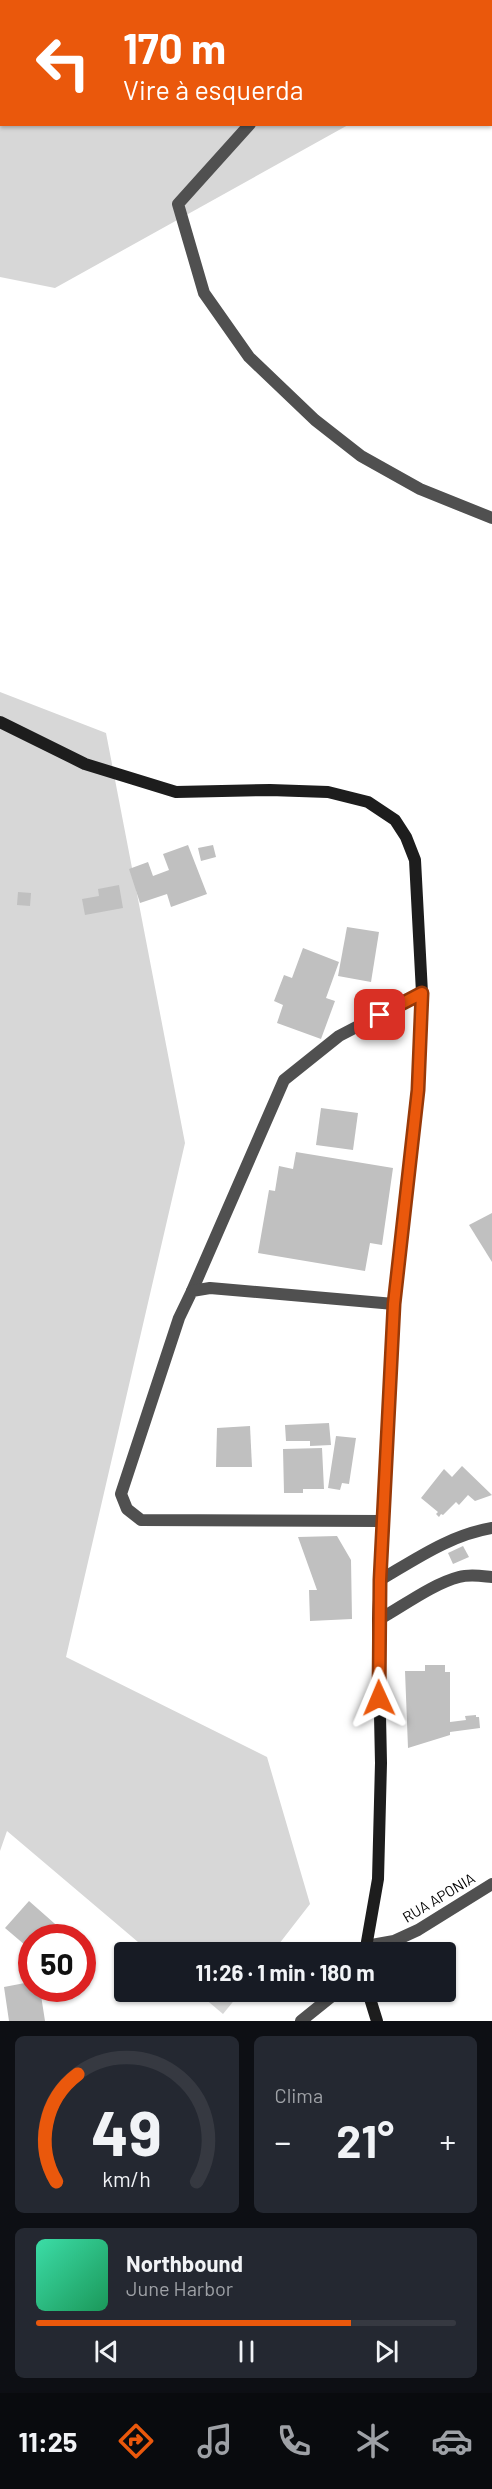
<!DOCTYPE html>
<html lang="pt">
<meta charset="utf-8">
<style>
body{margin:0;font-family:Barlow,sans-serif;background:#242831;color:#f1f3f6;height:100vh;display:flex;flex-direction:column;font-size:22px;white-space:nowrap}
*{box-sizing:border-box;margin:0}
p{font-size:20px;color:#9ea1a6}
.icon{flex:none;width:33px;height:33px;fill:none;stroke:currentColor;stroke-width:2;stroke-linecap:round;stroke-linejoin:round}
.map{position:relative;height:2021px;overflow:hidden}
.drawer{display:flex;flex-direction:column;gap:15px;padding:15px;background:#0d0f14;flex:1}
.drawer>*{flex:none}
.banner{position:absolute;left:0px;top:0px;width:492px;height:126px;box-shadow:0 2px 4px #0004;background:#ea580c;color:#fff;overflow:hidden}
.speed{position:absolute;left:18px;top:1924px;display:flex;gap:12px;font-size:30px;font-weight:700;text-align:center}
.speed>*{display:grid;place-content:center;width:78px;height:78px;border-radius:50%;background:#171b24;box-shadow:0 2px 4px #0004;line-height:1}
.speed .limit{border:9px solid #d22;background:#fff;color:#111}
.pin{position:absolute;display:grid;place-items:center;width:51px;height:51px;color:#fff;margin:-26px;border-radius:12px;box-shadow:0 3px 9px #0006}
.me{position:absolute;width:66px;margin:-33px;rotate:359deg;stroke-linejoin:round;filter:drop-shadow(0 0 4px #0008)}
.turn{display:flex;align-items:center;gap:21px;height:126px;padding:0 24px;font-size:27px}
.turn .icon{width:78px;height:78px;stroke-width:2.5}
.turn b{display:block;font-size:42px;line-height:51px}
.big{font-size:45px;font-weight:700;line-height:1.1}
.drawer .card{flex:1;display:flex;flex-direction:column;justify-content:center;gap:9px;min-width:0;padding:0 21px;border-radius:9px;background:#242831}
.drawer .dial{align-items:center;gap:0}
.dial svg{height:156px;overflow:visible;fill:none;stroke:#363941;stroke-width:7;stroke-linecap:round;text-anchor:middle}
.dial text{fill:#f1f3f6;stroke:none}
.song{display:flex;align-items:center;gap:18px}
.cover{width:72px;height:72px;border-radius:9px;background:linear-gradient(135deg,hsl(160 70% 55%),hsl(150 70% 35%))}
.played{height:6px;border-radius:3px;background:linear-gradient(90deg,#ea580c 75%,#363941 75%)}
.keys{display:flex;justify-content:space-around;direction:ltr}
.heat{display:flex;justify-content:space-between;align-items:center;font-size:33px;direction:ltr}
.drawer .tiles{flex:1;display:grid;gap:15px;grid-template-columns:1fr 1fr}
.card:last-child{grid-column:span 2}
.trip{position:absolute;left:114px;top:1942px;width:342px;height:60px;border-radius:6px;background:#171b24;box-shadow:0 2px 4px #0004;font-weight:700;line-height:60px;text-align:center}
.tab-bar{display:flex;height:96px;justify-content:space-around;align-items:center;background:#090b0e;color:#9ea1a6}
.tab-bar .icon{width:42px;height:42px}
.tab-bar .current{color:#ea580c}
.tab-bar b{font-size:27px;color:#f1f3f6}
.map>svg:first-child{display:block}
.green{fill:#d7d7d7}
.building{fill:#c0c0c0}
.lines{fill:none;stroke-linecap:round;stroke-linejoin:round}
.service{stroke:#505050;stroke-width:12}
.minor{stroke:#505050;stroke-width:12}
.secondary{stroke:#1d1d1d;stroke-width:12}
.route-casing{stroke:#983908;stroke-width:15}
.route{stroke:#ea580c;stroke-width:10}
.labels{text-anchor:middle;stroke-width:4.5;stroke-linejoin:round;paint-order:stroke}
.street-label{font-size:15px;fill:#000;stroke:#fff}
</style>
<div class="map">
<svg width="492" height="2021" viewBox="0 0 492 2021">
<rect width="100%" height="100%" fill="#fff"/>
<g class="green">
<polygon points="0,0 492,0 492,44 490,2 2,2 2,124 348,125 55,288 0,277"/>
<polygon points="0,692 106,733 185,1143 66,1657 267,1757 310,1904 272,1953 151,1953 7,1831 0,1851"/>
<polygon points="197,1992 241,1992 223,2014"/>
</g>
<g class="building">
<polygon points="188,845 207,894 171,907 167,894 140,903 129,869 148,862 153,876 169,870 163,854"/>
<polygon points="213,845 216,857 201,861 198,848"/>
<polygon points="119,885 123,908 85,915 82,899 99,896 98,889"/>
<polygon points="18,892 31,893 30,906 17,905"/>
<polygon points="347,927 379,932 371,982 338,976"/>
<polygon points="303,948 339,962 326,998 335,1001 321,1039 277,1023 283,1005 274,1001 284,975 292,978"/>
<polygon points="321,1108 358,1113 353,1150 316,1145"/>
<polygon points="296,1152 393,1168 382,1245 370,1243 365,1271 258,1253 269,1190 275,1191 279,1166 293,1169"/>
<polygon points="492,1213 492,1262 469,1225"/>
<polygon points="329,1423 331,1445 310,1446 310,1441 286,1441 285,1425"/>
<polygon points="250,1426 252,1467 216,1467 217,1428"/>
<polygon points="336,1436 356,1438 349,1484 342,1483 340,1490 328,1488"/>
<polygon points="322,1448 324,1489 303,1489 303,1493 284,1493 283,1449"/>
<polygon points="462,1466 492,1495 475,1501 468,1495 459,1505 456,1502 443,1515 441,1514 439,1517 436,1514 438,1512 421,1498 444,1469 452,1477"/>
<polygon points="337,1536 351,1560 352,1619 310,1621 309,1590 317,1590 298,1537"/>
<polygon points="463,1546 469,1557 453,1564 448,1553"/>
<polygon points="425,1665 445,1665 445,1672 450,1672 450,1722 466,1720 465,1716 476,1715 476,1717 479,1717 480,1728 450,1732 450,1735 408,1748 405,1671 425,1671"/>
<polygon points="29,1901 71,1938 32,1938 32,1951 5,1928"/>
<polygon points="30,1982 32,1989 40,1989 45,2021 9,2021 4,1987"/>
</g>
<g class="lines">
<g class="service">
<polyline points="218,0 219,2"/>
<polyline points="192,1291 284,1080 339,1036 422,993"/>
<polyline points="383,1521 141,1520 127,1509 121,1494 179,1318 192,1291 210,1288 394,1304"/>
</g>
<g class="minor">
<polyline points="235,0 235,2"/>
<polyline points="250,124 178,204 204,293 249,357 315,420 361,456 420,489 492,518"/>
<path d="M380,1580C416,1559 450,1535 492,1528"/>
<path d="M378,1620C402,1607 432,1584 459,1577C470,1574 481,1576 492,1577"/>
<polyline points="366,1946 394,1941 418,1930 492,1884"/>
<polyline points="301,2021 337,1992"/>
</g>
<g class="secondary">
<polyline points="0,722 85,764 176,792 270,790 328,792 368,802 395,820 406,837 415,860 422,993 418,1090 394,1304 378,1620 381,1763 378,1879 365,1953"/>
<polyline points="368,1992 377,2021"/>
</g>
</g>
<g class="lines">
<g class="route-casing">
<polyline id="route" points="379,1698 380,1580 394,1304 418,1090 422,993 380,1015"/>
</g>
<use href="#route" class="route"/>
</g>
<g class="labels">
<g class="street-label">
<text transform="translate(439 1898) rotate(-31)" y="5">RUA APONIA</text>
</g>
</g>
</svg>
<div class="speed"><div class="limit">50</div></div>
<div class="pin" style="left:380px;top:1015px;background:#d93025"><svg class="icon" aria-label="arrive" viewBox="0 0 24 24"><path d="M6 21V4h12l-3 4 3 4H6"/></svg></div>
<svg class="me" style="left:379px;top:1698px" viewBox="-20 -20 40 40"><path d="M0-17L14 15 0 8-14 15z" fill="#ea580c" stroke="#fff" stroke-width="4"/></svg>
<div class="trip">11:26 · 1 min · 180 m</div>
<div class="banner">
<div class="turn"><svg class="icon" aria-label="left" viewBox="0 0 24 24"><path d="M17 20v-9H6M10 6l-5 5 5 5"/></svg><div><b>170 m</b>Vire à esquerda</div></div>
</div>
</div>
<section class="drawer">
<div class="tiles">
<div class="card dial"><svg viewBox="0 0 100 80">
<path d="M14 69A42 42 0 1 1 86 69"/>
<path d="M14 69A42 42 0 0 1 25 14" stroke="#ea580c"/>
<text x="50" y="56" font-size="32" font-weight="700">49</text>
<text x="50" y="72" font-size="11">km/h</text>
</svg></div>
<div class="card"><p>Clima</p>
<div class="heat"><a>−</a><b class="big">21°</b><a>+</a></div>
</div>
<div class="card">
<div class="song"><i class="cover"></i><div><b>Northbound</b><p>June Harbor</p></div></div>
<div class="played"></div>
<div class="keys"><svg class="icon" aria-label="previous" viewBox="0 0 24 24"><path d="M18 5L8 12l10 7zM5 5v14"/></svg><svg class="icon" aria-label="pause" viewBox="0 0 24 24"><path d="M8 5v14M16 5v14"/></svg><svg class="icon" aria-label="next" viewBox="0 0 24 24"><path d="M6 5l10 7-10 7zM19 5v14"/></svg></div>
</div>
</div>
</section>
<nav class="tab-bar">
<b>11:25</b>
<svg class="icon current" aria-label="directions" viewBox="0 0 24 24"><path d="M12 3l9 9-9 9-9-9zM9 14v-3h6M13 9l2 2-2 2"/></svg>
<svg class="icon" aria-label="music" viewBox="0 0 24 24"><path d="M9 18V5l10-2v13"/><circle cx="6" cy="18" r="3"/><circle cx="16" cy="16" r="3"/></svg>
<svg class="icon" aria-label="phone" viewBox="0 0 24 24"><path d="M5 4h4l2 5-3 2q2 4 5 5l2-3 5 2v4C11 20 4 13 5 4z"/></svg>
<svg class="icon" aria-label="climate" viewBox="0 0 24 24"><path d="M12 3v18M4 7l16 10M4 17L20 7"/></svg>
<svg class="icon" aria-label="car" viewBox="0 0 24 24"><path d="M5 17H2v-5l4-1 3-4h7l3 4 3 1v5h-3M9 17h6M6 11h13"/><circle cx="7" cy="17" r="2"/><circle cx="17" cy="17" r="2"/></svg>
</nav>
